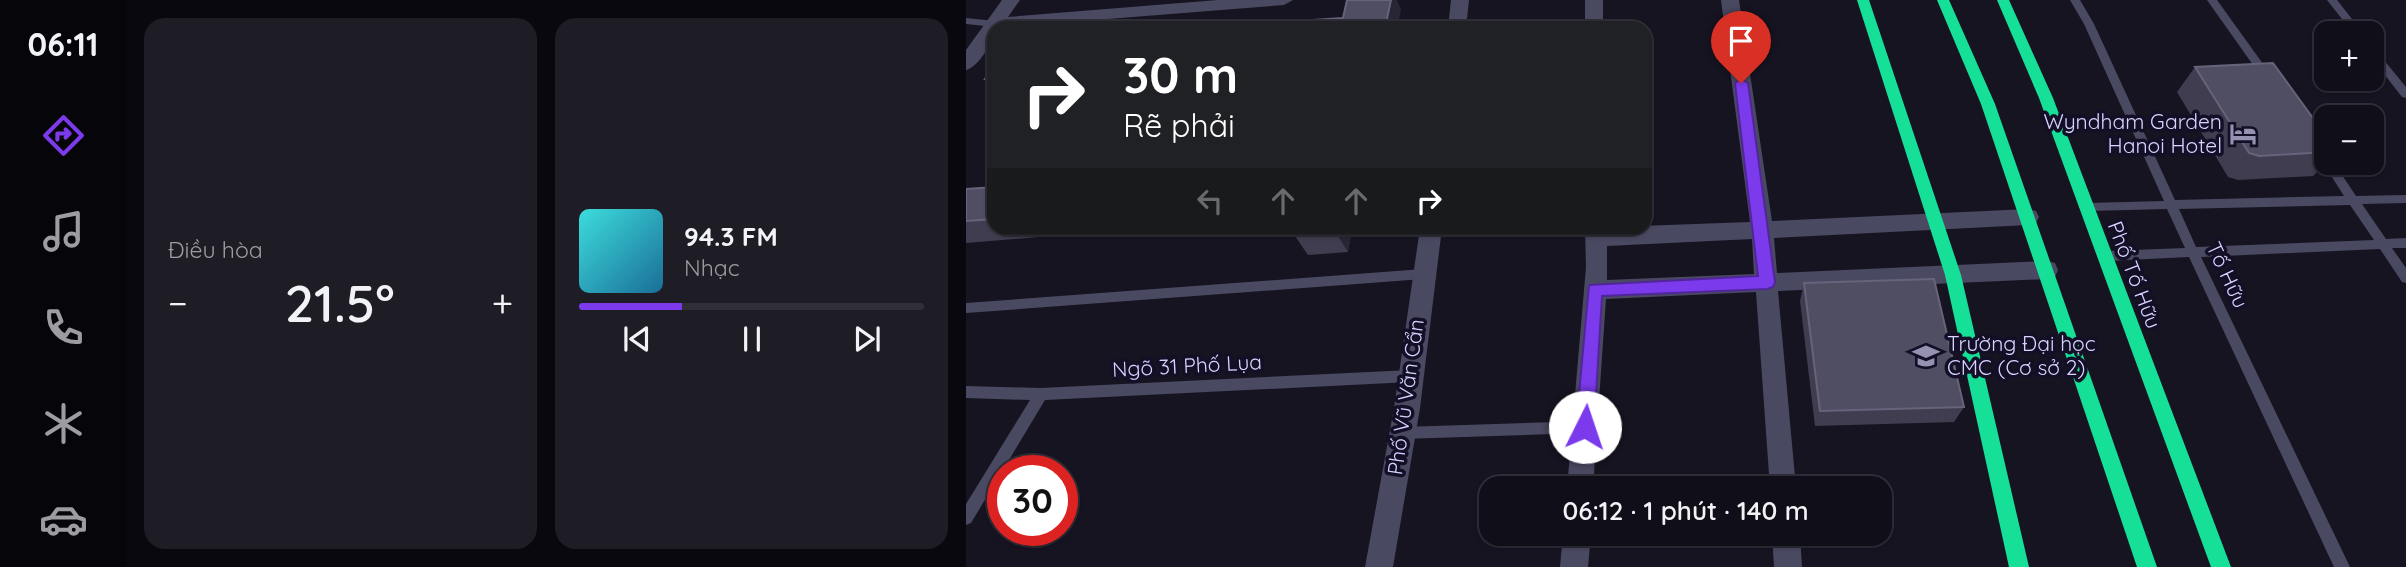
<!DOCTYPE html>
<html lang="vi">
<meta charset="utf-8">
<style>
body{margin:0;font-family:Quicksand,sans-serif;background:#1e1d26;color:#f1f3f6;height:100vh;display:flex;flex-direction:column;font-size:26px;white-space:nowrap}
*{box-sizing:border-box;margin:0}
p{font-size:23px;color:#9c9ca2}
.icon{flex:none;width:38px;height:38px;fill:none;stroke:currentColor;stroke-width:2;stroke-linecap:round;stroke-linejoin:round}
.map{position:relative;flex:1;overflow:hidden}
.details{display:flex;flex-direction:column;gap:18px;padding:18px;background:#09080e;width:840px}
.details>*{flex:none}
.top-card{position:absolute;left:21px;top:21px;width:665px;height:214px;border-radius:21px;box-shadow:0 2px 5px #0004,0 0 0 2px #302f38;background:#202124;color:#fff;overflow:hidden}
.buttons{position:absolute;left:1348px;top:21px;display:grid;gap:14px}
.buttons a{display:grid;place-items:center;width:70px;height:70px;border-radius:14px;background:#100f19;box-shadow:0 2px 5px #0004,0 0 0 2px #302f38;font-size:35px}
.speed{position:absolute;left:21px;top:455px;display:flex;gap:14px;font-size:35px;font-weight:700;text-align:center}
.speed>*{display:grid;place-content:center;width:91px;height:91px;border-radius:50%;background:#100f19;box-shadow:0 2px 5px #0004,0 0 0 2px #302f38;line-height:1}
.speed .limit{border:10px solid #d22;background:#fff;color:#111}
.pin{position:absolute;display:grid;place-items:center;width:60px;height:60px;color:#fff;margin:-72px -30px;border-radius:50% 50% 50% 0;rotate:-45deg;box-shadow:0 0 7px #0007}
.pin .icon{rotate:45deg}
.me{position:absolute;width:77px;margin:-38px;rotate:4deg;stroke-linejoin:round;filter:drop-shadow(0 0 5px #0008)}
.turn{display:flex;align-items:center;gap:24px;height:147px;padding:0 21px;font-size:32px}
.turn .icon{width:91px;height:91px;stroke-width:2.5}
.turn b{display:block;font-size:49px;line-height:60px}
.lanes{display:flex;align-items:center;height:66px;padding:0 21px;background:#0003;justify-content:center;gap:35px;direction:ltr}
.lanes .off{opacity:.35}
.big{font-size:52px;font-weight:600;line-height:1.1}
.details .card{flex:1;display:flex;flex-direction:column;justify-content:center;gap:10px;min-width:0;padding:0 24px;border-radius:21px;background:#1e1d26}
.song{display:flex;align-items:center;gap:21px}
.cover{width:84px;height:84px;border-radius:10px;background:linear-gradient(135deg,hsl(180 70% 55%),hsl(200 70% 35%))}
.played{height:7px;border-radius:4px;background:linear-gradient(90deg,#7c3aed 30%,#302f38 30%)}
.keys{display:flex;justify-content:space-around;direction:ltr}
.heat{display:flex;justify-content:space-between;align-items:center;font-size:38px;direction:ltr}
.details .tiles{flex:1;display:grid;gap:18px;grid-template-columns:repeat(2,1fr)}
.trip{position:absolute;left:513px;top:476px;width:413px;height:70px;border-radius:21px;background:#100f19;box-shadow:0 2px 5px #0004,0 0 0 2px #302f38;font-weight:600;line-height:70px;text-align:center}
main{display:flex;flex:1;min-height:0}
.tabs{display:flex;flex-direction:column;width:126px;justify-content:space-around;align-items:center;background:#06060a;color:#9c9ca2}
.tabs .icon{width:49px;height:49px}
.tabs .on{color:#7c3aed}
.tabs b{font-size:32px;color:#f1f3f6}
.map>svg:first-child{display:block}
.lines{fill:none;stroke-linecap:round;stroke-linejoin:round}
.lane{fill:#4a4962;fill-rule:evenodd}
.street{fill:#4a4962;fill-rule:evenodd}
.fast{fill:#16e098;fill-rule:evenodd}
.wall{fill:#403d50}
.shaded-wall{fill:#282635}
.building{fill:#504e63;stroke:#66637b;stroke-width:2}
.route{fill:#7c3aed;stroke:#51269a;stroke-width:2}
.labels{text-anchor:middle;stroke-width:7;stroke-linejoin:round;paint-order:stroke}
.poi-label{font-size:21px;fill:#d9d4ff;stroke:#130f26;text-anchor:end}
.street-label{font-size:21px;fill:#d9d4ff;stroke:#130f26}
</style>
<main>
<nav class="tabs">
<b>06:11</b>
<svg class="icon on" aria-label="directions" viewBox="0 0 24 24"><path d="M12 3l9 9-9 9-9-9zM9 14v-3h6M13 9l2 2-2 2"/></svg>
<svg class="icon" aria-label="music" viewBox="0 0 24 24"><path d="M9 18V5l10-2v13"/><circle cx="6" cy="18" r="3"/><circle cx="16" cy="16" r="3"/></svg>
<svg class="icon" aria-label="phone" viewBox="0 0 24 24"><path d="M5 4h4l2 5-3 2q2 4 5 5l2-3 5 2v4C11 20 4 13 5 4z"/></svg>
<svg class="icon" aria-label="climate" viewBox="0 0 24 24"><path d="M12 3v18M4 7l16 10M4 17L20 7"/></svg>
<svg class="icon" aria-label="car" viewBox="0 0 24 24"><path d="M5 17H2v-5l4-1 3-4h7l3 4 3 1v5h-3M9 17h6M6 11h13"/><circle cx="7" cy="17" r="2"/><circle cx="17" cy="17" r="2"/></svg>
</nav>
<section class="details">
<div class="tiles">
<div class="card"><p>Điều hòa</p>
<div class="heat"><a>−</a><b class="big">21.5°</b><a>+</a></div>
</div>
<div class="card">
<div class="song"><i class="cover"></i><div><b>94.3 FM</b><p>Nhạc</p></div></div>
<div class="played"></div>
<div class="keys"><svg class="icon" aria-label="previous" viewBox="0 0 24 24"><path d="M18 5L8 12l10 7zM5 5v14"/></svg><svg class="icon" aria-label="pause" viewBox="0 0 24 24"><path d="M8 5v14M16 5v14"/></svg><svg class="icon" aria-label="next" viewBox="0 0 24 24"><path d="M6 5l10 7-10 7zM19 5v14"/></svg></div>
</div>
</div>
</section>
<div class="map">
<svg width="1440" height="567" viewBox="0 0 1440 567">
<rect width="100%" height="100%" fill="#161421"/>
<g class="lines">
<g class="lane">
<path d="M1104,0H1114L1128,24L1209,200L1378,196L1357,163L1360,160V163H1368L1390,196L1440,195V203L1396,204L1420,239L1440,238V248H1426L1440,268V283L1436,282L1414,249L1235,257L1384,567H1368L1223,257L1142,261L1138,259L1136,256L1138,253L1142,251L1219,248L1201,209L1122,211L1116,207L1122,203L1198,201L1118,24ZM1384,205L1408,240L1230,247L1213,209Z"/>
<polygon points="1241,0 1251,0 1305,75 1305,79 1297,79"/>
<polygon points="1361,0 1371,0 1397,33 1387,33"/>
<polygon points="0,18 29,21 34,24 29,27 0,24"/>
<polygon points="1405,47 1408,48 1440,87 1440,98 1436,97 1405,57"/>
<polygon points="457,269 461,270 463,274 461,278 457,279 0,313 0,303"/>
<polygon points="445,370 450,372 452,376 450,380 445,382 79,400 5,523 0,525 0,504 64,400 0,398 0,386 75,388"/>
<polygon points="619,421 624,422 626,427 624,432 619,433 436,439 431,438 429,433 431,428 436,427"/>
</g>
<g class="street">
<path d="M36,0H54L42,17L252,0H327L318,5L28,28C28,41 13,67 0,70V50Z"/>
<polygon points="485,0 503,0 500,28 482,28"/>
<rect x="619" y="0" width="18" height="28"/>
<path d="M755,0H773L806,221L1062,209L1070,211L1073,217L1070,223L1062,225L808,238L811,273L1081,261L1089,263L1092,270L1089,277L1081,279L812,291L830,488H804L790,292L640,299L627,488H601L620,267L619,228L784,222ZM786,239L788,274L641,280V246Z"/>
<polygon points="454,228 476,228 454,408 427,567 399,567 428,408"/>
<polygon points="597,534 625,534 622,567 594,567"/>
<polygon points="806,534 834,534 836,567 808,567"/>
</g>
<g class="fast">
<polygon points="891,0 903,0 995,275 1063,567 1043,567 979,275"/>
<polygon points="971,0 983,0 1029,104 1191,567 1171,567 1015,104"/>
<polygon points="1031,0 1043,0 1087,98 1265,567 1245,567 1073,98"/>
</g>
</g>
<g class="wall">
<polygon points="28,64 28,88 19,79"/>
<polygon points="1229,67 1360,136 1360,163 1347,176 1272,180 1262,177 1211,92"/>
<polygon points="28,187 28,228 183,228 0,243 0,189"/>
<polygon points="386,228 382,252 342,255 329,236"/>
<polygon points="838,283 998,407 988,422 849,426 834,301"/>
</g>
<g class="shaded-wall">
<polygon points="425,0 431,0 435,10 431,28 419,28"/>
<polygon points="371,228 386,228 382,252 370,233"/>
</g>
<g class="building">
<polygon points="381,0 425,0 419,28 224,28 377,18"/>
<polygon points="1307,63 1360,136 1360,152 1293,156 1283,153 1229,67"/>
<polygon points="28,64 28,79 19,79"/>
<polygon points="28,187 28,219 0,221 0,189"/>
<polygon points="331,228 371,228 370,233 329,236"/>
<polygon points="968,279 998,407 854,411 838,283"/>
</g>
<polygon class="route" points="775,79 782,83 809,282 807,287 801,289 636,296 628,427 625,433 619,435 612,433 610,427 623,285 792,276 769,83"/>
<defs>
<g id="hotel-bare" transform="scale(2.1)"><path d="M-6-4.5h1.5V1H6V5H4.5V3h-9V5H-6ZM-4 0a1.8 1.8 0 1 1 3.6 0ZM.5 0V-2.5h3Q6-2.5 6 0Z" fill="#9591b1" stroke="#130f26" stroke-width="2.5" paint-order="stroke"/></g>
<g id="university-bare" transform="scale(2.1)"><path d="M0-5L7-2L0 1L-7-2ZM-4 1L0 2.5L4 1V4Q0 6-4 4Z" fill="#9591b1" stroke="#130f26" stroke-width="2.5" paint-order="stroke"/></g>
</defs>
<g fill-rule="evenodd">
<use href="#hotel-bare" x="1277" y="134"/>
<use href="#university-bare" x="960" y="356"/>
</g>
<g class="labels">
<g class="poi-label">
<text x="1256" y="129">Wyndham Garden<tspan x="1256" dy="24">Hanoi Hotel</tspan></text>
<text x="981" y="351" text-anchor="start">Trường Đại học<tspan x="981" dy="24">CMC (Cơ sở 2)</tspan></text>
</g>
<g class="street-label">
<text transform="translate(1168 275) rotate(69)" y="7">Phố Tố Hữu</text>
<text transform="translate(1261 275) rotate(65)" y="7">Tố Hữu</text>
<text transform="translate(221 366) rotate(-3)" y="7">Ngõ 31 Phố Lụa</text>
<text transform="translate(440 397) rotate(-82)" y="7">Phố Vũ Văn Cẩn</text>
</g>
</g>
</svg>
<div class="buttons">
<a>+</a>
<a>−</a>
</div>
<div class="speed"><div class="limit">30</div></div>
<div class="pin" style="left:775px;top:83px;background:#d93025"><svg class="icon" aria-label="arrive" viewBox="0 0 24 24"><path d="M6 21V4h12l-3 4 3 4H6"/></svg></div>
<svg class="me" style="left:619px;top:427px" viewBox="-20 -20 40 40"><circle r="19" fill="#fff"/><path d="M0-13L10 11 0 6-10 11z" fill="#7c3aed"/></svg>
<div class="trip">06:12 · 1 phút · 140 m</div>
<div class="top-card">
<div class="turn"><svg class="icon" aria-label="right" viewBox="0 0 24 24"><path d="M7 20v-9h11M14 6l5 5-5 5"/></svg><div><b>30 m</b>Rẽ phải</div></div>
<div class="lanes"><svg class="icon off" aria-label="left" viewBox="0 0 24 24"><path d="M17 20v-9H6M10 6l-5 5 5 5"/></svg><svg class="icon off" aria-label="ahead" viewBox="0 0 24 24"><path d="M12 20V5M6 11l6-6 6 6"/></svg><svg class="icon off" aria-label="ahead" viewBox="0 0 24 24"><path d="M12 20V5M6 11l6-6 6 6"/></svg><svg class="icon" aria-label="right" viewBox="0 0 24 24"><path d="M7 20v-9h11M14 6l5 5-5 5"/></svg></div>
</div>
</div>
</main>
